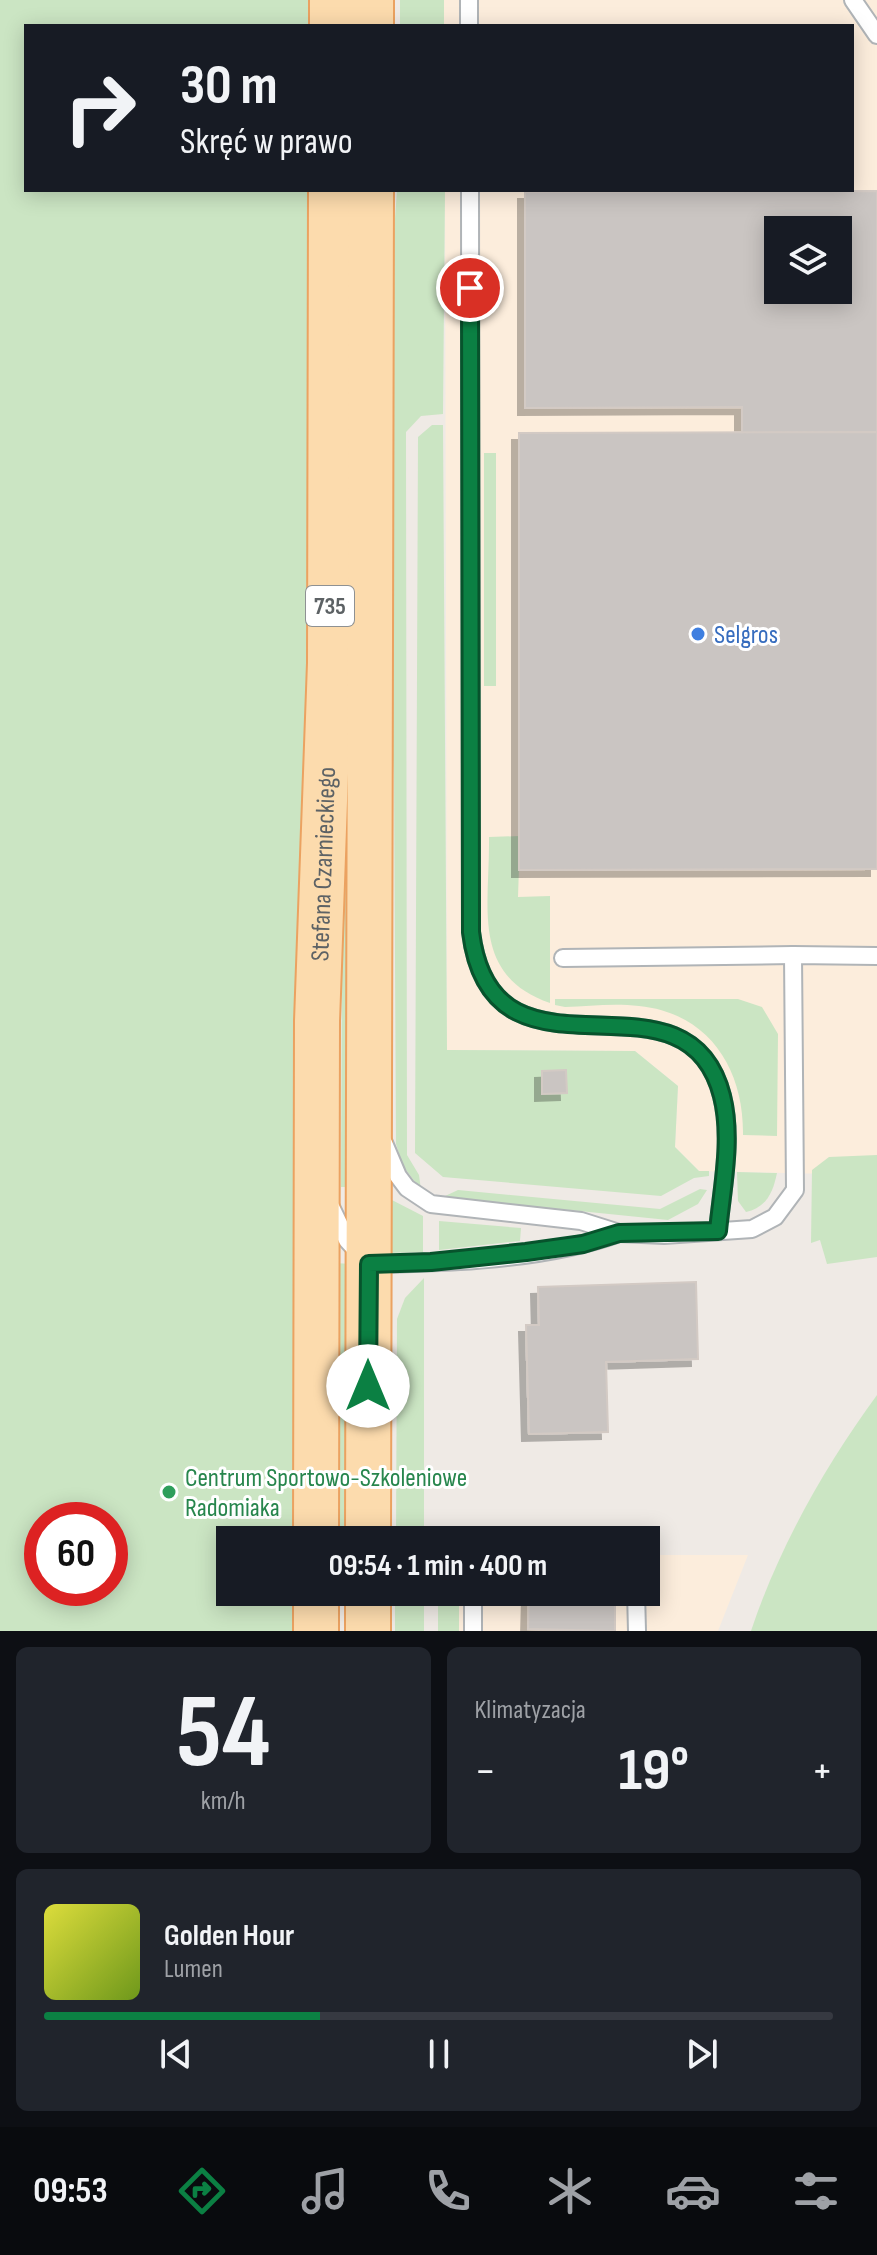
<!DOCTYPE html>
<html lang="pl">
<meta charset="utf-8">
<style>
body{margin:0;font-family:"Sofia Sans Condensed",sans-serif;background:#20242c;color:#f1f3f6;height:100vh;display:flex;flex-direction:column;font-size:30px;white-space:nowrap}
*{box-sizing:border-box;margin:0}
p{font-size:26px;color:#9ea1a6}
.icon{flex:none;width:44px;height:44px;fill:none;stroke:currentColor;stroke-width:2;stroke-linecap:round;stroke-linejoin:round}
.map{position:relative;height:1631px;overflow:hidden}
.side{display:flex;flex-direction:column;gap:16px;padding:16px;background:#0d0f14;flex:1}
.side>*{flex:none}
.guide{position:absolute;left:24px;top:24px;width:830px;height:168px;border-radius:0px;box-shadow:0 4px 20px #0003;background:#171b24;color:#f1f3f6;overflow:hidden}
.buttons{position:absolute;left:764px;top:216px;display:grid;gap:16px}
.buttons a{display:grid;place-items:center;width:88px;height:88px;border-radius:0px;background:#171b24;box-shadow:0 4px 20px #0003;font-size:40px}
.speed{position:absolute;left:24px;top:1502px;display:flex;gap:16px;font-size:40px;font-weight:700;text-align:center}
.speed>*{display:grid;place-content:center;width:104px;height:104px;border-radius:50%;background:#171b24;box-shadow:0 4px 20px #0003;line-height:1}
.speed .limit{border:12px solid #d22;background:#fff;color:#111}
.pin{position:absolute;display:grid;place-items:center;width:68px;height:68px;color:#fff;margin:-34px;border:4px solid #fff;border-radius:50%;box-shadow:0 2px 8px #0007}
.me{position:absolute;width:88px;margin:-44px;rotate:0deg;stroke-linejoin:round;filter:drop-shadow(0 0 6px #0008)}
.turn{display:flex;align-items:center;gap:28px;height:168px;padding:0 24px;font-size:36px}
.turn .icon{width:104px;height:104px;stroke-width:2.5}
.turn b{display:block;font-size:56px;line-height:68px}
.big{font-size:60px;font-weight:700;line-height:1.1}
.side .widget{flex:1;display:flex;flex-direction:column;justify-content:center;gap:12px;min-width:0;padding:0 28px;border-radius:12px;background:#20242c}
.side .dial{align-items:center;gap:0}
.dial b{font-size:104px;line-height:1}
.song{display:flex;align-items:center;gap:24px}
.cover{width:96px;height:96px;border-radius:12px;background:linear-gradient(135deg,hsl(60 70% 55%),hsl(80 70% 35%))}
.played{height:8px;border-radius:4px;background:linear-gradient(90deg,#0b8043 35%,#363941 35%)}
.keys{display:flex;justify-content:space-around;direction:ltr}
.heat{display:flex;justify-content:space-between;align-items:center;font-size:44px;direction:ltr}
.side .tiles{flex:1;display:grid;gap:16px;grid-template-columns:1fr 1fr}
.widget:last-child{grid-column:span 2}
.trip{position:absolute;left:216px;top:1526px;width:444px;height:80px;border-radius:0px;background:#171b24;box-shadow:0 4px 20px #0003;font-weight:700;line-height:80px;text-align:center}
.dock{display:flex;height:128px;justify-content:space-around;align-items:center;background:#090b0e;color:#9ea1a6}
.dock .icon{width:56px;height:56px}
.dock .current{color:#0b8043}
.dock b{font-size:36px;color:#f1f3f6}
.map>svg:first-child{display:block}
.commercial{fill:#fceddc;fill-rule:evenodd}
.green{fill:#cbe5c3;fill-rule:evenodd}
.building{fill:#cac5c2;stroke:#d3cac4;stroke-width:2;fill-rule:evenodd;filter:url(#shadow)}
.lines{fill:none;stroke-linecap:round;stroke-linejoin:round}
.lane-casing{stroke:#b0b4b7;stroke-width:20}
.primary-casing{stroke:#eba261;stroke-width:48}
.lane{stroke:#fff;stroke-width:16}
.primary{stroke:#fcdbad;stroke-width:44}
.route-casing{stroke:#07532c;stroke-width:20}
.route{stroke:#0b8043;stroke-width:14}
.shop-dot{fill:#3f7fe0;stroke:#fff;stroke-width:3}
.leisure-dot{fill:#2e9e5b;stroke:#fff;stroke-width:3}
.labels{text-anchor:middle;stroke-width:6;stroke-linejoin:round;paint-order:stroke}
.shield{fill:#fff;stroke:#8e9193;stroke-width:2}
.shield-label{font-size:24px;font-weight:bold;fill:#5d6265}
.shop-label{font-size:26px;fill:#366cbe;stroke:#fff;text-anchor:start}
.street-label{font-size:26px;fill:#5d6265;stroke:#fff}
.leisure-label{font-size:26px;fill:#27864d;stroke:#fff;text-anchor:start}
</style>
<div class="map">
<svg width="877" height="1631" viewBox="0 0 877 1631">
<defs>
<filter id="shadow"><feDropShadow dx="-7" dy="7" stdDeviation="0" flood-color="#0004"/></filter>
</defs>
<rect width="100%" height="100%" fill="#efeae5"/>
<g class="commercial">
<path d="M444,0H877V1175L699,1171L675,1147L678,1086L635,1051L447,1050L445,190H852V26H444ZM778,230H838V290H778Z"/>
<polygon points="646,1555 748,1555 718,1631 459,1631 459,1592 646,1592"/>
</g>
<g class="green">
<path d="M0,0H315V26H26V190H315L299,1540H230V1592H299V1631H0ZM42,1520H110V1588H42Z"/>
<rect x="400" y="0" width="44" height="26"/>
<polygon points="345,190 352,1187 341,1187"/>
<polygon points="397,190 445,190 443,414 421,416 406,432 407,1155 419,1175 421,1190 403,1166 396,1144 394,775 384,618 385,360"/>
<polygon points="432,425 443,425 447,1050 635,1051 678,1086 675,1147 699,1171 709,1171 709,1176 694,1178 661,1196 443,1177 415,1153 418,437"/>
<rect x="484" y="453" width="12" height="233"/>
<path d="M520,836L518,897L550,896V1003C470,975 490,907 489,837Z"/>
<path d="M555,999H738L762,1007L778,1034L777,1136L743,1135C744,1069 709,1013 639,1006C615,1003 589,1006 565,1007L555,1005Z"/>
<polygon points="877,1155 877,1257 827,1264 820,1240 811,1243 812,1170 829,1157"/>
<path d="M737,1172L777,1173C773,1192 767,1207 746,1212L738,1201Z"/>
<polygon points="700,1189 707,1190 698,1204 668,1220 443,1197 458,1190 660,1209"/>
<polygon points="390,1199 423,1216 423,1252 390,1253"/>
<polygon points="439,1221 521,1228 520,1241 439,1250"/>
<polygon points="334,1263 352,1264 353,1540 333,1540"/>
<polygon points="424,1278 424,1540 396,1540 397,1319 405,1298"/>
<path d="M877,1395V1631H751C779,1547 825,1466 877,1395Z"/>
<rect x="395" y="1592" width="29" height="39"/>
<rect x="438" y="1592" width="21" height="39"/>
</g>
<g class="building">
<path d="M877,191V432L742,433V407L525,408V192ZM778,230H838V290H778Z"/>
<polygon points="877,432 877,869 519,870 519,433"/>
<polygon points="566,1070 567,1093 542,1094 542,1071"/>
<polygon points="696,1282 698,1359 606,1362 608,1432 529,1434 526,1325 539,1325 538,1287"/>
<polygon points="529,1592 615,1593 615,1631 528,1629"/>
</g>
<g class="lines">
<g class="lane-casing">
<g id="lane">
<polyline points="469,0 469,26"/>
<polyline points="853,0 877,35"/>
<path d="M470,190L471,932C492,1104 686,954 722,1096C733,1139 722,1188 718,1231"/>
<polyline points="563,958 793,955"/>
<polyline points="384,1143 398,1176 407,1188 431,1204 581,1221 619,1233 664,1235 752,1229 775,1217 795,1190 793,955 877,956"/>
<path d="M331,1207L347,1240L369,1264C448,1263 545,1260 619,1233"/>
<polyline points="474,1540 474,1536"/>
<polyline points="636,1592 637,1631"/>
<polyline points="473,1631 473,1592"/>
</g>
</g>
<g class="primary-casing">
<g id="primary">
<polyline points="332,26 332,0"/>
<polyline points="371,26 371,0"/>
<path id="s1" d="M316,1540L317,1021L330,663L331,190"/>
<polyline points="368,1540 371,190"/>
<polyline points="316,1631 316,1592"/>
<polyline points="368,1631 368,1592"/>
</g>
</g>
<use href="#lane" class="lane"/>
<use href="#primary" class="primary"/>
</g>
<g class="lines">
<g class="route-casing">
<path id="route" d="M368,1386L369,1264L431,1262L526,1252L583,1244L619,1233L718,1231C722,1188 733,1139 722,1096C686,954 492,1104 471,932L470,288"/>
</g>
<use href="#route" class="route"/>
</g>
<circle class="shop-dot" cx="698" cy="634" r="8"/>
<circle class="leisure-dot" cx="169" cy="1492" r="8"/>
<g class="labels">
<rect class="shield" x="306" y="586" width="48" height="40" rx="6"/>
<g class="shield-label">
<text x="330" y="614">735</text>
</g>
<g class="shop-label">
<text x="714" y="643">Selgros</text>
</g>
<g class="street-label">
<text dy="9" stroke="none"><textPath href="#s1" startOffset="676">Stefana Czarnieckiego</textPath></text>
</g>
<g class="leisure-label">
<text x="185" y="1486">Centrum Sportowo-Szkoleniowe<tspan x="185" dy="30">Radomiaka</tspan></text>
</g>
</g>
</svg>
<div class="buttons">
<a><svg class="icon" aria-label="layers" viewBox="0 0 24 24"><path d="M12 4l9 5-9 5-9-5zM3 14l9 5 9-5"/></svg></a>
</div>
<div class="speed"><div class="limit">60</div></div>
<div class="pin" style="left:470px;top:288px;background:#d93025"><svg class="icon" aria-label="arrive" viewBox="0 0 24 24"><path d="M6 21V4h12l-3 4 3 4H6"/></svg></div>
<svg class="me" style="left:368px;top:1386px" viewBox="-20 -20 40 40"><circle r="19" fill="#fff"/><path d="M0-13L10 11 0 6-10 11z" fill="#0b8043"/></svg>
<div class="trip">09:54 · 1 min · 400 m</div>
<div class="guide">
<div class="turn"><svg class="icon" aria-label="right" viewBox="0 0 24 24"><path d="M7 20v-9h11M14 6l5 5-5 5"/></svg><div><b>30 m</b>Skręć w prawo</div></div>
</div>
</div>
<section class="side">
<div class="tiles">
<div class="widget dial"><b>54</b><p>km/h</p></div>
<div class="widget"><p>Klimatyzacja</p>
<div class="heat"><a>−</a><b class="big">19°</b><a>+</a></div>
</div>
<div class="widget">
<div class="song"><i class="cover"></i><div><b>Golden Hour</b><p>Lumen</p></div></div>
<div class="played"></div>
<div class="keys"><svg class="icon" aria-label="previous" viewBox="0 0 24 24"><path d="M18 5L8 12l10 7zM5 5v14"/></svg><svg class="icon" aria-label="pause" viewBox="0 0 24 24"><path d="M8 5v14M16 5v14"/></svg><svg class="icon" aria-label="next" viewBox="0 0 24 24"><path d="M6 5l10 7-10 7zM19 5v14"/></svg></div>
</div>
</div>
</section>
<nav class="dock">
<b>09:53</b>
<svg class="icon current" aria-label="directions" viewBox="0 0 24 24"><path d="M12 3l9 9-9 9-9-9zM9 14v-3h6M13 9l2 2-2 2"/></svg>
<svg class="icon" aria-label="music" viewBox="0 0 24 24"><path d="M9 18V5l10-2v13"/><circle cx="6" cy="18" r="3"/><circle cx="16" cy="16" r="3"/></svg>
<svg class="icon" aria-label="phone" viewBox="0 0 24 24"><path d="M5 4h4l2 5-3 2q2 4 5 5l2-3 5 2v4C11 20 4 13 5 4z"/></svg>
<svg class="icon" aria-label="climate" viewBox="0 0 24 24"><path d="M12 3v18M4 7l16 10M4 17L20 7"/></svg>
<svg class="icon" aria-label="car" viewBox="0 0 24 24"><path d="M5 17H2v-5l4-1 3-4h7l3 4 3 1v5h-3M9 17h6M6 11h13"/><circle cx="7" cy="17" r="2"/><circle cx="17" cy="17" r="2"/></svg>
<svg class="icon" aria-label="filters" viewBox="0 0 24 24"><path d="M4 7h16M4 17h16"/><circle cx="9" cy="7" r="2"/><circle cx="15" cy="17" r="2"/></svg>
</nav>
